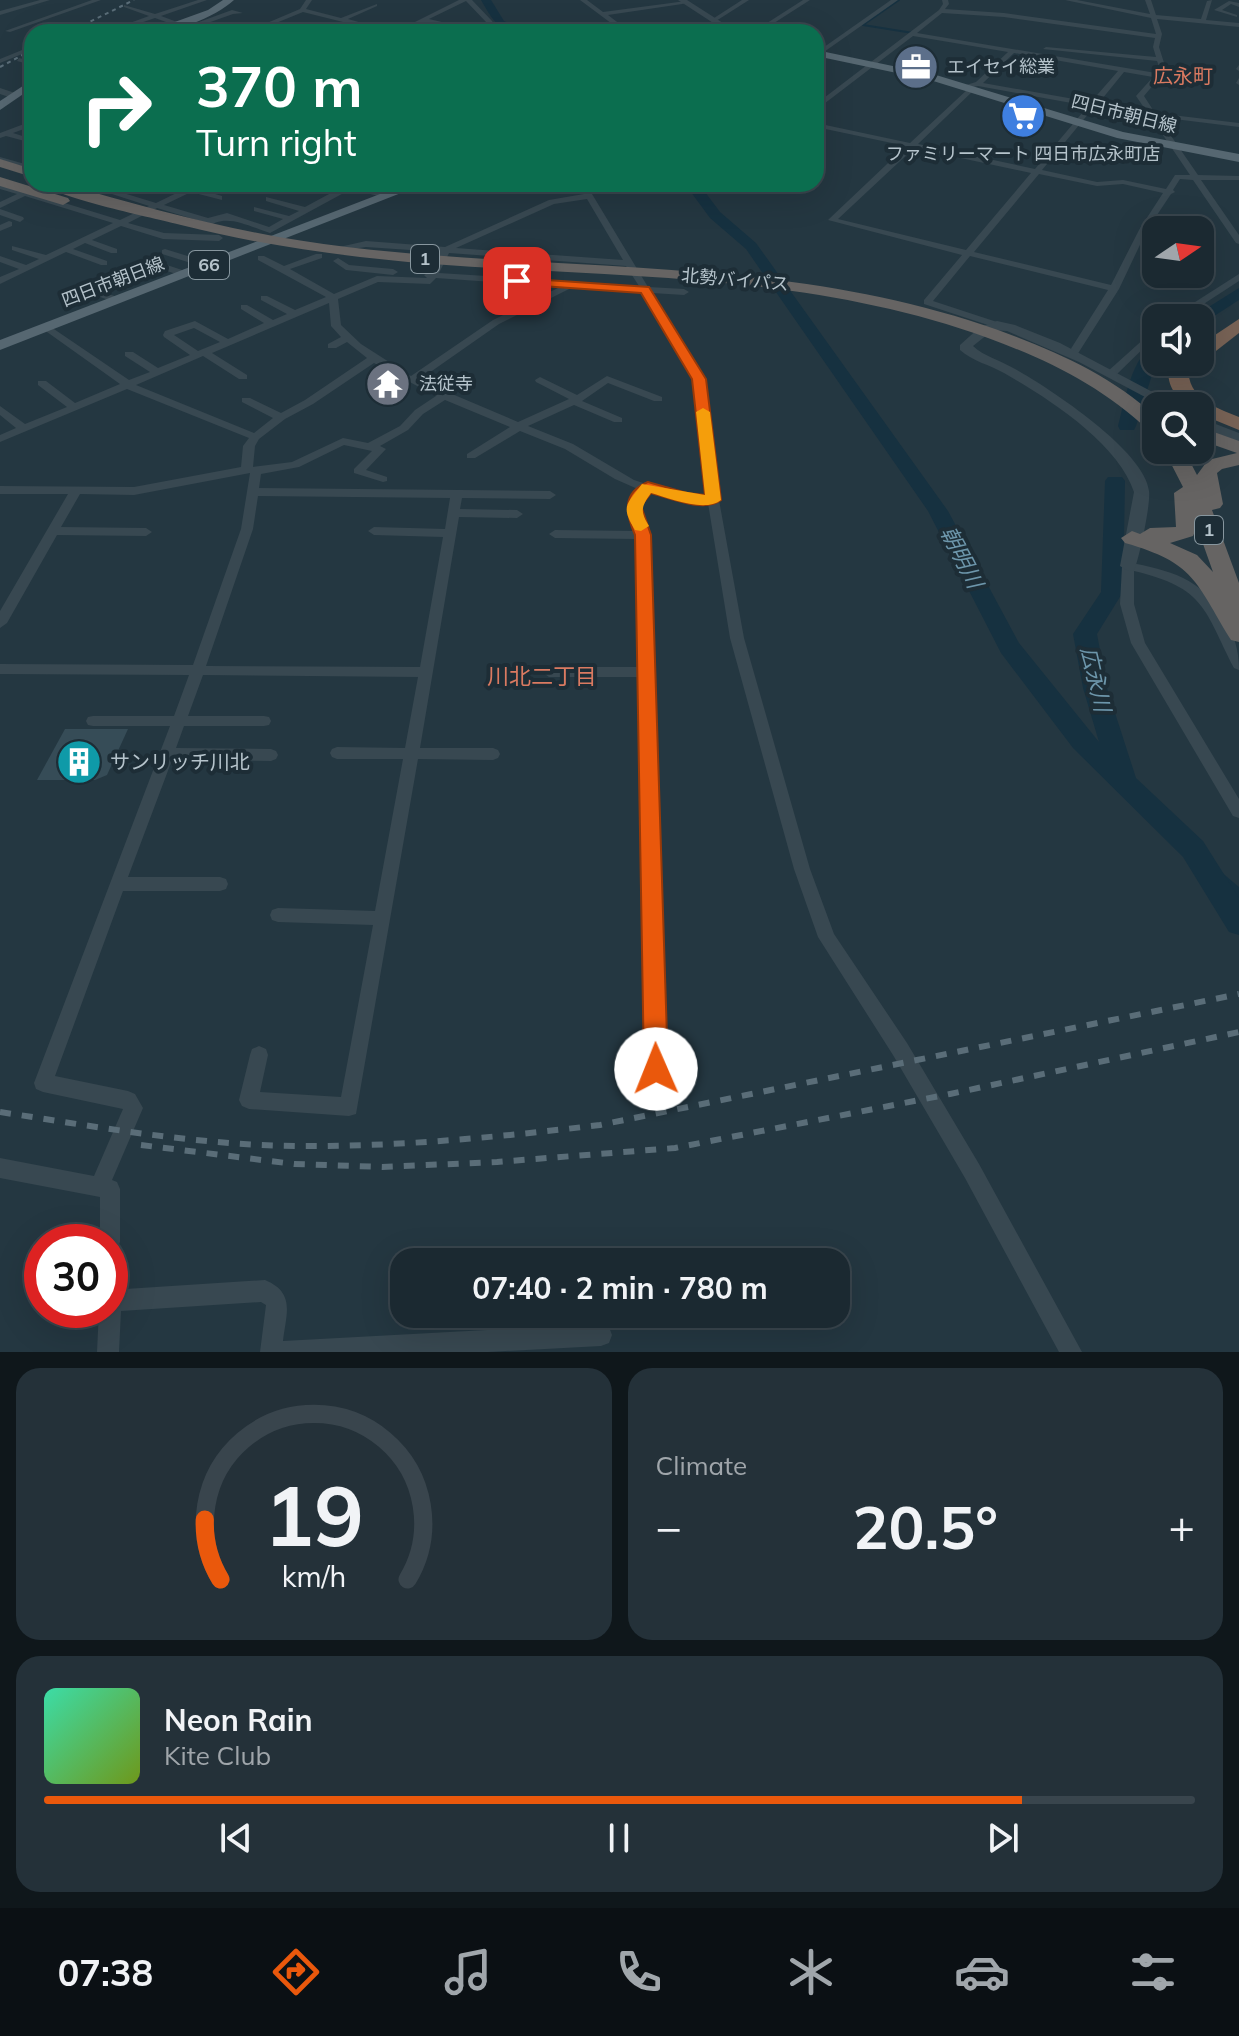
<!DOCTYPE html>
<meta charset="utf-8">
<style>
body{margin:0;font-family:Mulish,"Noto Sans JP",sans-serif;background:#243139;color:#f1f3f6;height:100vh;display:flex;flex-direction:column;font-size:30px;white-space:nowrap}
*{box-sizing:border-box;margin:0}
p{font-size:26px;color:#a0a6ab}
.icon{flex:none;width:44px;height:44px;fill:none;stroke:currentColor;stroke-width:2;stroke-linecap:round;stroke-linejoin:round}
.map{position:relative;height:1352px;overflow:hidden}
.details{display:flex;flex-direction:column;gap:16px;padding:16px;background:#0f171b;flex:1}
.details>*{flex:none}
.hud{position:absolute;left:24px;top:24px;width:800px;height:168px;border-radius:24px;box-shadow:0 8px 32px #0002,0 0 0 2px #39454d;background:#0b6e4f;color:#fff;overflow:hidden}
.needle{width:52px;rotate:77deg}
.tools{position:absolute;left:1142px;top:216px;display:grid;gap:16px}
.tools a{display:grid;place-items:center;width:72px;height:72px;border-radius:16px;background:#1b2931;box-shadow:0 8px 32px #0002,0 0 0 2px #39454d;font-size:40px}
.speed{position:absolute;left:24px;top:1224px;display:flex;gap:16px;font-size:40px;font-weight:700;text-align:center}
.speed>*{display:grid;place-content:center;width:104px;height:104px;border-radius:50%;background:#1b2931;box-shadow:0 8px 32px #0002,0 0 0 2px #39454d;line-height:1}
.speed .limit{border:12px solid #d22;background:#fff;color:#111}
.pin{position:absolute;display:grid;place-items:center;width:68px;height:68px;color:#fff;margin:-34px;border-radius:16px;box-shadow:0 4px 12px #0006}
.me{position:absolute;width:88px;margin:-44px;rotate:359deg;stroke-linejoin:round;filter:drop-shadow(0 0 6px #0008)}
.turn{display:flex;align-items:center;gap:28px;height:168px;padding:0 40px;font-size:36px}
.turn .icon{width:104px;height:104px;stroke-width:2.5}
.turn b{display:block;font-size:56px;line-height:68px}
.big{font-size:60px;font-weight:700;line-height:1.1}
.details .tile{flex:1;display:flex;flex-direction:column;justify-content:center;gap:12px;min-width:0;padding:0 28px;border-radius:24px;background:#243139}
.details .dial{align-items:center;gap:0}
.dial svg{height:208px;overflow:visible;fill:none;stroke:#39454d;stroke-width:7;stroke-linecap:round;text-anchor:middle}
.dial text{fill:#f1f3f6;stroke:none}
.song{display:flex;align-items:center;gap:24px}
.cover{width:96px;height:96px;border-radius:12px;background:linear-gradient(135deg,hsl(160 70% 55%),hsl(80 70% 35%))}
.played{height:8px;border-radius:4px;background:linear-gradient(90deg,#ea580c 85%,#39454d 85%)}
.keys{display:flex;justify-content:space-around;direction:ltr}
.heat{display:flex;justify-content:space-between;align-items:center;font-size:44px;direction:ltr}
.details .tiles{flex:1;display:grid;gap:16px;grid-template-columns:1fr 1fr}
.tile:last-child{grid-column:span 2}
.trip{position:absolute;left:390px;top:1248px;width:460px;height:80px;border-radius:24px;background:#1b2931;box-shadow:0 8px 32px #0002,0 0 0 2px #39454d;font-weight:700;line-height:80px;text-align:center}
.menu{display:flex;height:128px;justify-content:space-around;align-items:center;background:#0b1014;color:#a0a6ab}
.menu .icon{width:56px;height:56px}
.menu .on{color:#ea580c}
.menu b{font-size:36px;color:#f1f3f6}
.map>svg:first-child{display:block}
.water{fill:#163140}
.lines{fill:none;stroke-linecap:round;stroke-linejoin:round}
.stream{stroke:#163140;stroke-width:2}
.river{fill:#163140;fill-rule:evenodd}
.building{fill:#364c57}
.minor{fill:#384851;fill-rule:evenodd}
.tertiary{fill:#384851;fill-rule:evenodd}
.primary{fill:#566771;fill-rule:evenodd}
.trunk{fill:#666463;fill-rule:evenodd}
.motorway{fill:#776255;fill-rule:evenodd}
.rail-far1{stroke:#5a6d78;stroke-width:2;stroke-dasharray:4 4;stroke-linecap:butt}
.rail{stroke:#5a6d78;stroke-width:6;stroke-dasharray:11 11;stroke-linecap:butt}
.route{fill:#ea580c;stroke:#983908;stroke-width:2}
.slow{fill:#f59e0b}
.labels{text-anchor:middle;stroke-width:8;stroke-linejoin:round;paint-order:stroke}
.far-poi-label{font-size:18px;fill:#b5c3cb;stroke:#1d2d36;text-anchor:start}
.far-street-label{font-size:18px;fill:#b5c3cb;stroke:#1d2d36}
.shield{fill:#1d2d36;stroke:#87969e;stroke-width:2}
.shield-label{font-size:18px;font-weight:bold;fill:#b5c3cb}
.far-quarter-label{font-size:20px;fill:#da7a61;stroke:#1d2d36}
.poi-label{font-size:20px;fill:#b5c3cb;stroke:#1d2d36;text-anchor:start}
.water-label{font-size:22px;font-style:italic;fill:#6d96ab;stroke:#1d2d36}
.neighbourhood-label{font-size:22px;fill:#da7a61;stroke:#1d2d36}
</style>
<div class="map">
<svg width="1239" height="1352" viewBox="0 0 1239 1352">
<rect width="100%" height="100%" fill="#243741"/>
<polygon class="water" points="1194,849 1239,887 1239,931"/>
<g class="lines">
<polyline class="stream" points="899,0 863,25 913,33"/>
<g class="river">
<path d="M481,0H491L504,21L529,32C499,32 495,24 481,0Z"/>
<polygon points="685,184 699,184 720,212 756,243 948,511 1019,643 1099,742 1083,688 1073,634 1101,592 1105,481 1108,477 1122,477 1125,481 1123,592 1097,634 1107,688 1136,778 1203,841 1239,898 1239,935 1229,932 1183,857 1073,748 1001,653 928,511 746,249 710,218"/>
<polygon points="1239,288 1239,300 1205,322 1191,318"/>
<path d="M1156,345V362L1136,426L1134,430H1120L1118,426C1124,405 1132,352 1156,345Z"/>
</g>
</g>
<polygon class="building" points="65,729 128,729 107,775 95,780 37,780"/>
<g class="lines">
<g class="minor">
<polygon points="40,0 50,0 0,15 0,11"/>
<polygon points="92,0 101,0 10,32 5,31"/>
<polygon points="198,0 207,0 161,16 188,26 232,10 243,13 233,14 188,30 155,18 114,32 105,32 149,16 124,7 124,5 155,14"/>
<polygon points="306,0 312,0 306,9 341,18 377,4 377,6 348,19 394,32 383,32 303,12 254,32 246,32 300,9"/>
<polygon points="459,0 472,0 492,21 498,32 492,32 487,23 466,1 429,19 463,27 463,29 424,22 403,32 395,32"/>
<polygon points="580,0 587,0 603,12 686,1 689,3 608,15 630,32 623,32"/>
<polygon points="742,0 749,0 716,21 711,20"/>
<polygon points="803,0 810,0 760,32 753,32"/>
<polygon points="891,0 898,0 821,54 817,54 817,52"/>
<path d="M942,0H948L949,4L945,9L1004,13L1156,34L1151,18L1065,0H1077L1150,14L1145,0H1151L1156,15L1201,19L1207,1L1212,0L1206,20L1239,23V27L1157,19L1162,34L1159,47L1166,69L1162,77L1159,78L1144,96L1155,113L1239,123V127L1158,117L1198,175L1239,176V180H1201L1239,235V244L1236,243L1193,180L1180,179L1173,190L1175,192L1171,194L1147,230L1119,289L1077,355L1072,358L1067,355L1108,290L970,256L933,301L1000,323V327H994L924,304V300L962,255L828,220L906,146L816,127V123L910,143L969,88H963V86L976,82L1008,52L913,36L816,110V104L939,10L943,4ZM942,13L1004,17L1155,38L1153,47L1156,57L1046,47L1043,49L1157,61L1160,69L1156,73L917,33ZM1014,53L1118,71L1091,102L983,83ZM1124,72L1153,77L1136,96L1147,112L1098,104ZM978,86L1088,106L1035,169L918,144L974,90L973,87ZM1094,107L1150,116L1190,175H1175L1166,189L1123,180L1097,182L1042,170ZM914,148L1031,173L966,250L838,219ZM1039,174L1097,186L1123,184L1163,193L1139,230L1111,285L974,252Z"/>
<polygon points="1229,1 1239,3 1239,7 1231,4 1222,10 1237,15 1237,17 1214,10"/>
<polygon points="32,46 32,50 0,63 0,59"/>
<polygon points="19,58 32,61 32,65 17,61"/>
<polygon points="1239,65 1239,71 1236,69"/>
<polygon points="1239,78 1239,85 1236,83"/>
<polygon points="32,121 32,126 13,133 32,139 32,143 6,136 0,138 0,133"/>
<polygon points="0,157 32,166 32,170 0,161"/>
<path d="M0,184L24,191L39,184H50L32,193L120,220L149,206L81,184H94L156,203L195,184H205L198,189L222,196V200L191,192L164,205L208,218L227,213L269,227L283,219L254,211V207L289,216L299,211L266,201V197L305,207L342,187L341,184H358L357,186L390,196L386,198L351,189L270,233C248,226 225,212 206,228L202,225L203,222L157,208L128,223L164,233L219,235L223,238L219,241L163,239L121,226L92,240L117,249V253H111L85,243L73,249L107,261V265H101L66,252L0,284V277L19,269L0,262V256L26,265L39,259L12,250V246L46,255L113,223L25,196L0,208V202L17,194L0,189Z"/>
<polygon points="212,184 225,184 246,192 242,194"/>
<polygon points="297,184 307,184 294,193 288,193 288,189"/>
<polygon points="415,184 439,184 410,189 406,187"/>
<path d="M578,184H586L648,287L684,289L689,292L684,295L652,293L704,379L719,500L744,638L810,869L834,934L907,1043L979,1164L1082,1352H1059L965,1178L893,1055L818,937L794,869L730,638L708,503L650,493L641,508L649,535L665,1069L663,1075L656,1078L649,1075L647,1069L639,677H549L542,672L549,667H639L637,539L555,538L549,534L555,530L636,531L629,508L640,490L615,479L565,449L520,431L475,458H467V454L510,427L445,400L423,414L408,430L380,446L386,449L366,470L387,477V481L383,482L354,473V469L372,451L344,445L299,467L261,474L259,488L550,491L556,495L550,499L462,498L460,509L517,510L523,514L517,518L459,517L420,748H493L498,750L500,754L498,758L493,760L418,759L356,1114L349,1116L249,1109L242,1106L239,1100L250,1055L252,1049L259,1046L266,1049L268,1055L260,1092L341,1097L373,925L278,922L272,920L270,915L272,910L278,908L375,911L403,759H337L332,757L330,753L332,749L337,747L405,748L418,677L203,675L188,716H264L269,717L271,721L269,725L264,726H184L176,748L271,749L276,751L278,755L276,759L271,761L172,760L128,877H220L226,879L228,884L226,889L220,891H123L55,1076L128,1091L135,1094L143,1108L112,1180L117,1182L120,1189V1242L117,1249L110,1252V1242H100V1197L0,1178V1158L94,1176L123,1109L43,1092L36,1089L34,1083L170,726H93L88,725L86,721L88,717L93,716H174L189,675L0,674V664L193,665L241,529L250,473L134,495L80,494L61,527L146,528L152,532L146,536L57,535L7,623L0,628V611L68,494H0V486L134,487L241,467L243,446L249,438L127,389L0,442V435L16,428L0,415V406L25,424L67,407L38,385V381H46L75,403L120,384L40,327L48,325L129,380L150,372L125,356V352H133L158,368L190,355L164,337L163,335L165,331L195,321L228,339L264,323L241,309V305H247L273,320L287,314L261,300V296H267L295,310L326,297L258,260V256H264L284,266L316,254H322V258L290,269L334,294L377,276L427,278L424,275L430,272L440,252L366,247L339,251L335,248L366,241L445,247L549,200L584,194ZM587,199L623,260L456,248L554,204ZM449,253L626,266L639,286L439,273ZM436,278L560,287L493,320L411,376L361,344L341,325L338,299L378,282L430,284ZM573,287L642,292L694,379L707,496L665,490L634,480L573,444L528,426L574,405L614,422H622V418L582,401L608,383L654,401H662V397L607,376L577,395L540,377L535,380L536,382L569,399L518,422L419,380L499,324ZM329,303L331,326L341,337L328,344V348H336L347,342L367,358L305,400L281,413L250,398H242V402L273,418L254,433L136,385L203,356L239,379H247V375L212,353ZM194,328L220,342L198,351L174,335ZM374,363L436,396L415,410L400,426L368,443L343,438L292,462L253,467L255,446L259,439L285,419L313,404ZM258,496L450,498L445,529L374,527L368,531L374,535L443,537L420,667L206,666L253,529Z"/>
<polygon points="0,209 23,217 24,219 20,222 0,215"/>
<polygon points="9,221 12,222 12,226 0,231 0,225"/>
<polygon points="165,249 210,263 212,265 207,268 162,254 162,250"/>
<polygon points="338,258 349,265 393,269 398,272 393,275 346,270 333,261"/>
<polygon points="152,260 188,272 190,274 185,277 149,265 147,263"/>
<polygon points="1239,274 1239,281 1182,318 1170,318"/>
<polygon points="81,284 120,298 122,300 114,302 78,289 76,287"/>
<polygon points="1156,328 1156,336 1115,376 1107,376 1107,372"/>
<path d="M1128,562C1170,571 1200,577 1223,616C1234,634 1239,649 1239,670L1234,668C1204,610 1206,588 1134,571V604L1145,643L1239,799V818L1233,816L1131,643L1120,604L1122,566Z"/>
<path d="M265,1280C296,1293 286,1314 283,1341L601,1324L609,1327L612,1335L609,1343L601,1346L488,1352H260L266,1305L261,1302L121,1311L119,1352H97L99,1310H110V1290Z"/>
</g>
<g class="tertiary">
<polygon points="678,0 687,0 737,32 727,32"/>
<polygon points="0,88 15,93 17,95 12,98 0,94"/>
<path d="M997,321L1015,325L1060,343L1179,406H1162L1079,362L1007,331L993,330L973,346C983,356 1002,361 1015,369C1049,388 1145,451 1149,491C1151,503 1139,560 1134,570L1128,571L1120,566L1134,492C1118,443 1048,398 1004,373C990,365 972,361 960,350V345L980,327Z"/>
<polygon points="1200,418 1239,433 1239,442 1200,427"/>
</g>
<g class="primary">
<path d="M223,0H234C213,19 175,32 147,32L208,10Z"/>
<polygon points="816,50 936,75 1123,132 1239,154 1239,162 1117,138 930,80 816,56"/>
<polygon points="32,80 32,88 0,110 0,101"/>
<polygon points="406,184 424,184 0,350 0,340"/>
</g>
<g class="trunk">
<polygon points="0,159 32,169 32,177 0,167"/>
<polygon points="0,177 68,198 70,201 63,205 0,186"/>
<path d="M42,184H64C157,211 251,236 347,247C565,273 788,255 998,330C1055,351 1111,375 1156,417V433L1149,431C1103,387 1048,360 988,338C809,273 619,278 432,264C347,257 264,246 181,225C154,218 58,198 42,184Z"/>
<path d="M1200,427L1239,441V465L1222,469L1217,473L1223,504L1220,508L1212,510L1239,583V642L1231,640C1195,581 1195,563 1125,543L1121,538L1132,531L1140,534L1150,528L1176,527L1174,493L1183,487L1164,450H1184L1197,475L1208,460L1237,453L1200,440ZM1197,527L1213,572L1197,555L1170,543L1193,536Z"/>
</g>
<g class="motorway">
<polygon points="1239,319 1239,333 1207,358 1200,360 1200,345"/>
<path d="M1170,362H1190C1182,395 1213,407 1239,417V430L1200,414V406H1187C1172,393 1165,381 1170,362Z"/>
</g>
<g class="rail-far1">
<polyline points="69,32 134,0"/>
<polyline points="0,67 32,50"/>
</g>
<g class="rail">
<path d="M0,1112C98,1127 197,1145 296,1146C397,1147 500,1137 600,1125L1239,994"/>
<polyline points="141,1145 294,1164 382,1167 497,1162 675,1148 950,1094 1239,1032"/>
</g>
</g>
<path class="route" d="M517,278L649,287L706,379L721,500C705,513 669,498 651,493L641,506L651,535L668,1069L665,1077L656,1080L647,1077L644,1069L635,535C626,514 621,493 648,482L687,493L705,495L692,379L641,293L513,284L511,281Z"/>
<path class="slow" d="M703,408L710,412L721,500C705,513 669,498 651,493C641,507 640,511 649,526L641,531L635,530C620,506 627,504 642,484L705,495L696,412Z"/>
<defs>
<g id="office-disc" transform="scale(2.3)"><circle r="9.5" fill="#5c6f8a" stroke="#1d2d36"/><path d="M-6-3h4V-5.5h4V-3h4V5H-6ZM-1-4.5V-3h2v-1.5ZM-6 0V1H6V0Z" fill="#fff"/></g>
<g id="supermarket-disc" transform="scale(2.3)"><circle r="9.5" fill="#3f7fe0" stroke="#1d2d36"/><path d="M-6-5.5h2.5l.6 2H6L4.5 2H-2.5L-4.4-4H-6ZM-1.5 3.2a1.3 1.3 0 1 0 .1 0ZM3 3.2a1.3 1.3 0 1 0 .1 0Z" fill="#fff"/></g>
<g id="temple-disc" transform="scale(2.3)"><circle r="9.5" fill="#6b7280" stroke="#1d2d36"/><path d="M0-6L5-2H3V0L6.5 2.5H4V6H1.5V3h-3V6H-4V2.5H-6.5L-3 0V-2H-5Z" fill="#fff"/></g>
<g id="building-disc" transform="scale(2.3)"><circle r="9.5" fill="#0f9aa8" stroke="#1d2d36"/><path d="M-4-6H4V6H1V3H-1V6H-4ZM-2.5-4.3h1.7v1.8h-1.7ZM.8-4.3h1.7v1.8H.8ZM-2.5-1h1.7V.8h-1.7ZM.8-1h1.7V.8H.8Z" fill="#fff"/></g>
</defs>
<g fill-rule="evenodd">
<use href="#office-disc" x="916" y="67"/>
<use href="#supermarket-disc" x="1023" y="116"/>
<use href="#temple-disc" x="388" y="384"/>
<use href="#building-disc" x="79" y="762"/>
</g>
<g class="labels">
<g class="far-poi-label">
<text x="947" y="73">エイセイ総業</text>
<text x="1023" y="160" text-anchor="middle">ファミリーマート 四日市広永町店</text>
<text x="419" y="390">法従寺</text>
</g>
<g class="far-street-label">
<text transform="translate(1124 114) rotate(14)" y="6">四日市朝日線</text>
<text transform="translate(735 280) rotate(5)" y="6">北勢バイパス</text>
<text transform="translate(113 282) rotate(-21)" y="6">四日市朝日線</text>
</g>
<g class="shield">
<rect x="411" y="245" width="28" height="28" rx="6"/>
<rect x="189" y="251" width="40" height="28" rx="6"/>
<rect x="1195" y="516" width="28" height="28" rx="6"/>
</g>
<g class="shield-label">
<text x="425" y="265">1</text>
<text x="209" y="271">66</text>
<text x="1209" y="536">1</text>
</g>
<g class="far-quarter-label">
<text x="1183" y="83">広永町</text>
</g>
<g class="poi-label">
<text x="110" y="769">サンリッチ川北</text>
</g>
<g class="water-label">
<text transform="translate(962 557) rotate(63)" y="8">朝明川</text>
<text transform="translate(1096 679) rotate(77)" y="8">広永川</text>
</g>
<g class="neighbourhood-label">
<text x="542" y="684">川北二丁目</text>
</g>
</g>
</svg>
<div class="tools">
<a><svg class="needle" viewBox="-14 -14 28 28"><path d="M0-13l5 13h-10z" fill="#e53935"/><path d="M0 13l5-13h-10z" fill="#a0a6ab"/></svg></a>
<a><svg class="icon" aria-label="sound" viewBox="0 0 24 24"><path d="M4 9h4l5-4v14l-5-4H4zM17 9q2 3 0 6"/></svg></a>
<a><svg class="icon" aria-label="search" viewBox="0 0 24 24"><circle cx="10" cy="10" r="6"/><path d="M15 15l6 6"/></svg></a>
</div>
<div class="speed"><div class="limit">30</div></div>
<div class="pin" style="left:517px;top:281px;background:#d93025"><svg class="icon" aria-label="arrive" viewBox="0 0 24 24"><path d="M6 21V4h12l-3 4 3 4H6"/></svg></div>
<svg class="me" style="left:656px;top:1069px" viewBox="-20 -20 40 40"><circle r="19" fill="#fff"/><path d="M0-13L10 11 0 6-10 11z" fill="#ea580c"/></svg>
<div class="trip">07:40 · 2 min · 780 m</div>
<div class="hud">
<div class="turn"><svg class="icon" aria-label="right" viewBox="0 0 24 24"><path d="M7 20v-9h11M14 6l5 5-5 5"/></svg><div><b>370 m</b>Turn right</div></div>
</div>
</div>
<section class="details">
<div class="tiles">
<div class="tile dial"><svg viewBox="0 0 100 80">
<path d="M14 69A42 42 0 1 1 86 69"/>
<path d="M14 69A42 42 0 0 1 8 46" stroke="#ea580c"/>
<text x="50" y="56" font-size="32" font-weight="700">19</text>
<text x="50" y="72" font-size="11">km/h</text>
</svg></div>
<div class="tile"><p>Climate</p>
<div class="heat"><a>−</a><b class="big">20.5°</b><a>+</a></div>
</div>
<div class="tile">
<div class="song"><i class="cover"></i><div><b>Neon Rain</b><p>Kite Club</p></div></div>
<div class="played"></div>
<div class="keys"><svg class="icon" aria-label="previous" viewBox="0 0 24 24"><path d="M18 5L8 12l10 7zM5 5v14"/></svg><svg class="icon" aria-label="pause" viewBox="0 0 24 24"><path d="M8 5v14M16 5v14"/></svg><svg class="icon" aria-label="next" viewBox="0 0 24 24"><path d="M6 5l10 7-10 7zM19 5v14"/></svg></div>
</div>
</div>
</section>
<nav class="menu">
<b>07:38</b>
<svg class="icon on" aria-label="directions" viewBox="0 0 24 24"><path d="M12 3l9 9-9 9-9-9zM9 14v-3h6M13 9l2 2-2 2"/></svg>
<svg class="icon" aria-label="music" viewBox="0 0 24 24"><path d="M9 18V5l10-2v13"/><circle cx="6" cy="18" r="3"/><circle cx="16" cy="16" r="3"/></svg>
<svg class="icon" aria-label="phone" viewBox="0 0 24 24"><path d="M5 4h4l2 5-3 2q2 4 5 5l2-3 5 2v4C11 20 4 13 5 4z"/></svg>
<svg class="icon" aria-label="climate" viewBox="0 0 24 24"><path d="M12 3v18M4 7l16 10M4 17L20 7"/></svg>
<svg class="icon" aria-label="car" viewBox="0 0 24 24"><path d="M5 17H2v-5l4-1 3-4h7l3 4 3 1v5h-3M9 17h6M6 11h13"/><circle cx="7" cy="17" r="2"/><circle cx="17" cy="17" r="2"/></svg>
<svg class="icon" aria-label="filters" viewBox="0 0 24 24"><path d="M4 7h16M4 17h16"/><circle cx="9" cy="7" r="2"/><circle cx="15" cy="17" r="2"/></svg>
</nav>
